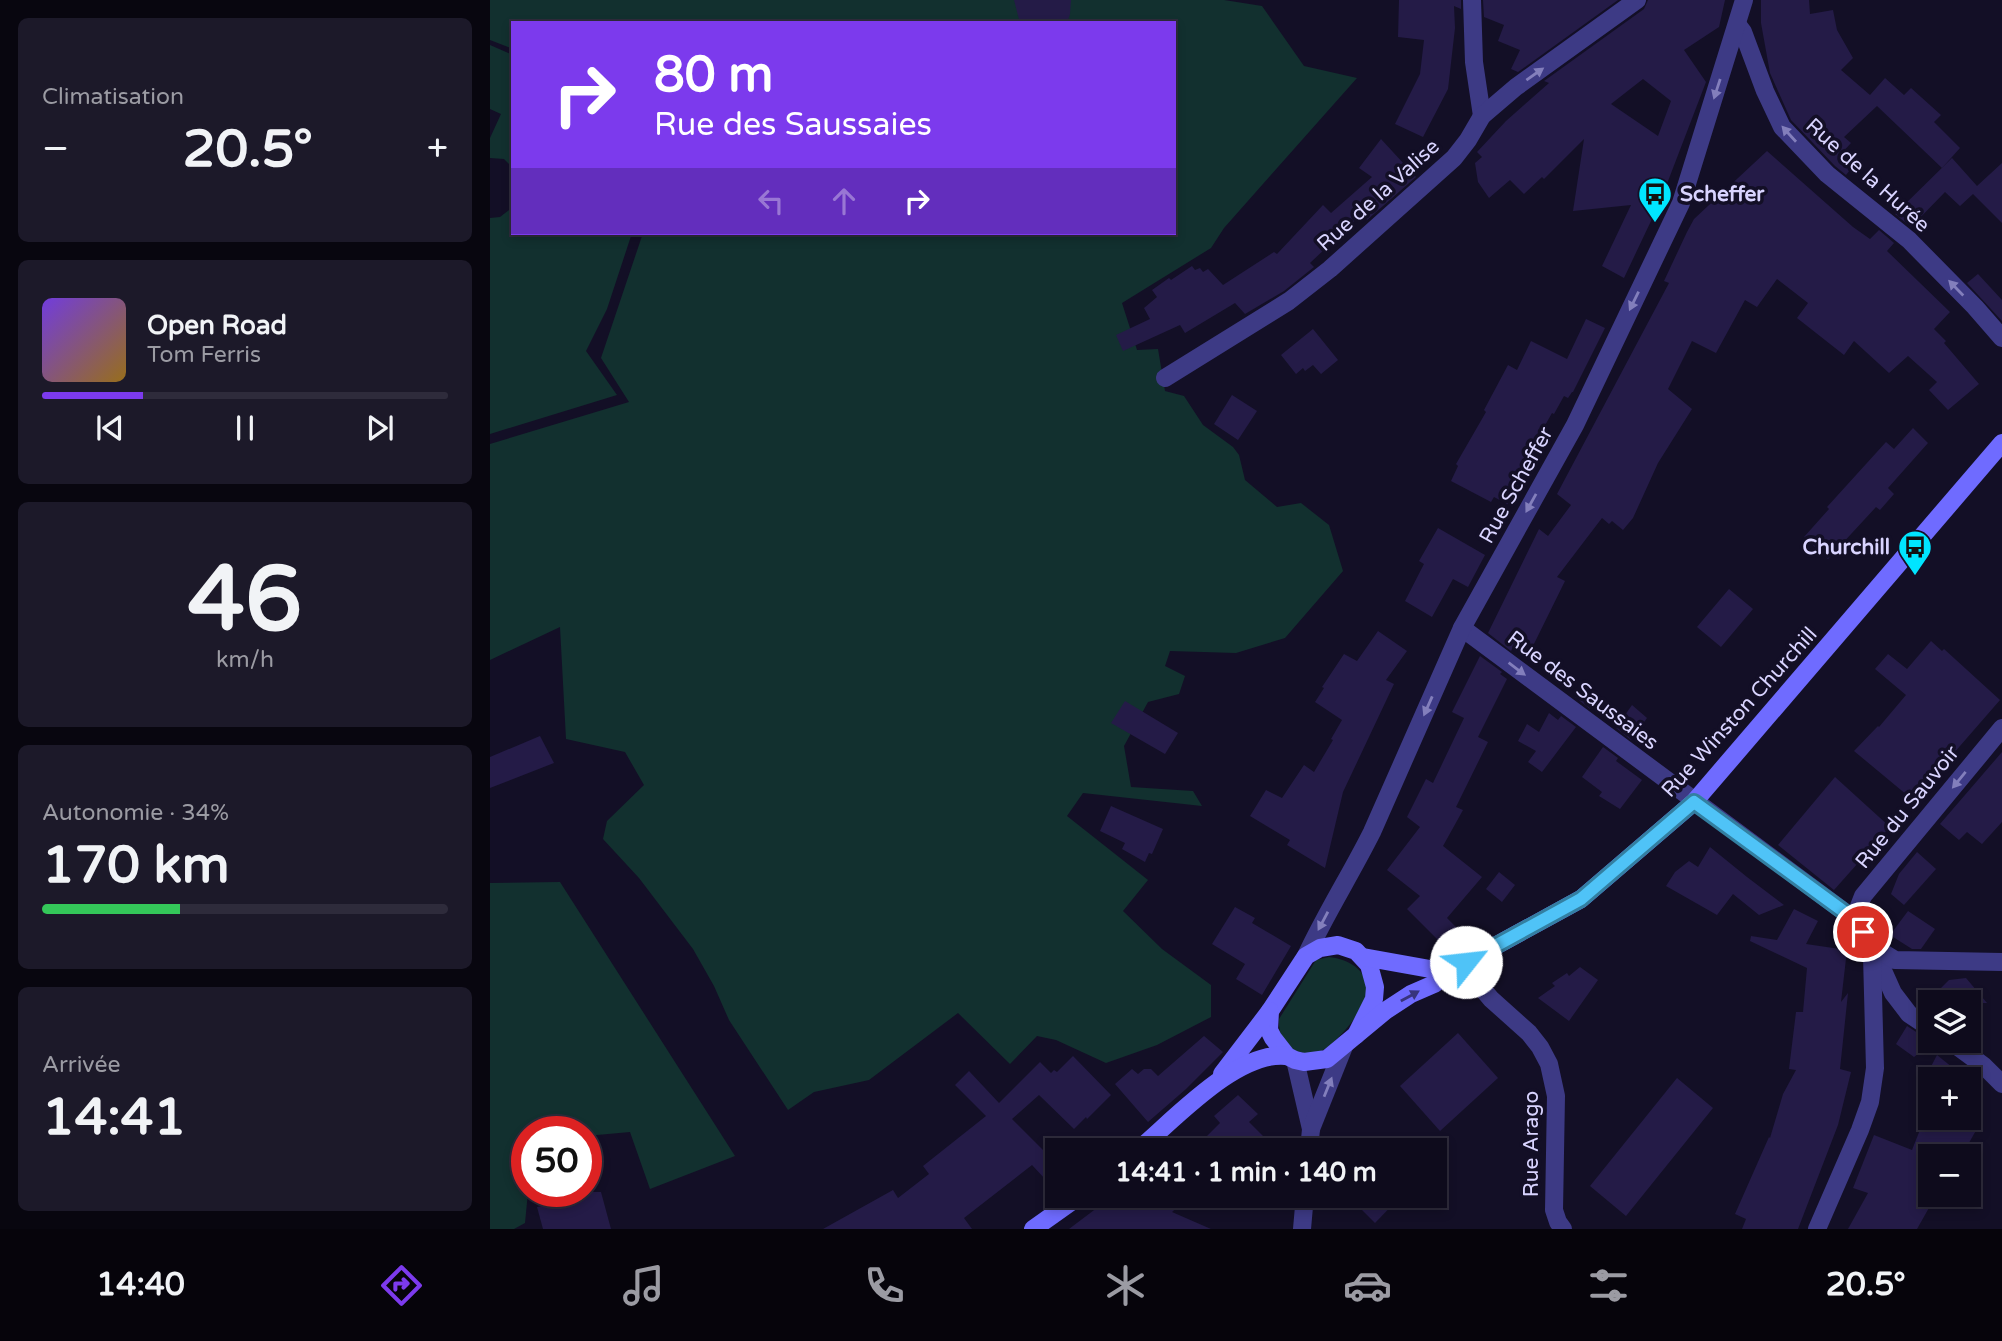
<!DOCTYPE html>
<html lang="fr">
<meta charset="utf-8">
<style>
body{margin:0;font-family:"Varela Round",sans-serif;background:#1c1929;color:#f1f3f6;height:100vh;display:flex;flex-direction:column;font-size:26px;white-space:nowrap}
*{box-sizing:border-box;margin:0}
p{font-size:23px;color:#9b9ba3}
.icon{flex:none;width:38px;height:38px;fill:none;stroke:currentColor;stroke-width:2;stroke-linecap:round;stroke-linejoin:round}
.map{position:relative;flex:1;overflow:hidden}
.drawer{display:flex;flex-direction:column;gap:18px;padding:18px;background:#08060f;width:490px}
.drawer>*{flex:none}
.hud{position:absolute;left:21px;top:21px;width:665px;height:214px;border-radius:0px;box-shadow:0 4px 10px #0003,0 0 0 2px #2e2b3b;background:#7c3aed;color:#fff;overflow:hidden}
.tools{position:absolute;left:1428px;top:990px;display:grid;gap:14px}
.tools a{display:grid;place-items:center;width:63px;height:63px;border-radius:0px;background:#0e0b1c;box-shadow:0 4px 10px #0003,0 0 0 2px #2e2b3b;font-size:35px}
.speed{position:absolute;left:21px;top:1116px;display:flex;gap:14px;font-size:35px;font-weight:700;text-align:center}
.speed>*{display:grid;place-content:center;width:91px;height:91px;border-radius:50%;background:#0e0b1c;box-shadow:0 4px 10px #0003,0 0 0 2px #2e2b3b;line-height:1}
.speed .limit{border:10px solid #d22;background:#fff;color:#111}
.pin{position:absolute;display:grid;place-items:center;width:60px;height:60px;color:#fff;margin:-30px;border:4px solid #fff;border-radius:50%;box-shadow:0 2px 7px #0007}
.me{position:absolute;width:77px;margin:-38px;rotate:61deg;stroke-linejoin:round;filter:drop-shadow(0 0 5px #0008)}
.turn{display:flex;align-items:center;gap:24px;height:147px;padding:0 28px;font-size:32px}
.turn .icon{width:91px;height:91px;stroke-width:2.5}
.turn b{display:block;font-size:49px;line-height:60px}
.lanes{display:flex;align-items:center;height:66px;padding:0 28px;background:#0003;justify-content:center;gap:35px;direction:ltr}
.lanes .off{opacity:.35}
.big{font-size:52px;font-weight:700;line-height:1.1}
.drawer .widget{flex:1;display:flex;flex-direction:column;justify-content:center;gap:10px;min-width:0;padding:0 24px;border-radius:10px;background:#1c1929}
.drawer .dial{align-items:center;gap:0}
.dial b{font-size:91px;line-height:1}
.song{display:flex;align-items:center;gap:21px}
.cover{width:84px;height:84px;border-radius:10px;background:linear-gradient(135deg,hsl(260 70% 55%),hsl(40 70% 35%))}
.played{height:7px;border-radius:4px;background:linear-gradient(90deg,#7c3aed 25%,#2e2b3b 25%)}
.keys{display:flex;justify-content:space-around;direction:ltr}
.heat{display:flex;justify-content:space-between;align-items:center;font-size:38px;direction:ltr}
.charge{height:10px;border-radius:5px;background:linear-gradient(90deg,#34c759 34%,#2e2b3b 0)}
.trip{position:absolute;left:555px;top:1138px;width:402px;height:70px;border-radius:0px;background:#0e0b1c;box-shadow:0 4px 10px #0003,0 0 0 2px #2e2b3b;font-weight:700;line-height:70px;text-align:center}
.menu{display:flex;height:112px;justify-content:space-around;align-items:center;background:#06040b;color:#9b9ba3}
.menu .icon{width:49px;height:49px}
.menu .on{color:#7c3aed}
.menu b{font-size:32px;color:#f1f3f6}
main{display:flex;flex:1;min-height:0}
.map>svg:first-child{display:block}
.green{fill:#12302f}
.building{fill:#241b47;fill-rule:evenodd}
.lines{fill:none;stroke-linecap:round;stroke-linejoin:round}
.street{stroke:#3d3a85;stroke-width:18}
.secondary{stroke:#6f6bff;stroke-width:18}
.oneway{fill:#837fbc}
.oneway2{fill:#38347d}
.route-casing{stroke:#337fa1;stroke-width:18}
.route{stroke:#4fc3f7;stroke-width:12}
.labels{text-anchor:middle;stroke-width:7;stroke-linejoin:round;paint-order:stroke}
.street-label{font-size:21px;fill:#d9d4ff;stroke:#130f26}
.poi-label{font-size:21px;font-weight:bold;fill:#d9d4ff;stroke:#130f26;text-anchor:start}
</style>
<main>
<section class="drawer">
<div class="widget"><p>Climatisation</p>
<div class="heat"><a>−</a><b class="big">20.5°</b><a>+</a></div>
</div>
<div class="widget">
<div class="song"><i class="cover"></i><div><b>Open Road</b><p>Tom Ferris</p></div></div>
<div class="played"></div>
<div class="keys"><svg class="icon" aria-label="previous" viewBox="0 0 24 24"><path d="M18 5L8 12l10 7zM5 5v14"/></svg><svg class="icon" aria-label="pause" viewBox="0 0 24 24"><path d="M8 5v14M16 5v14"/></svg><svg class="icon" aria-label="next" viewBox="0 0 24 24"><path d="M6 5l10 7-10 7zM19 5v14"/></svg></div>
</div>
<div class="widget dial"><b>46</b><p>km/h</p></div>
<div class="widget"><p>Autonomie · 34%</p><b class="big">170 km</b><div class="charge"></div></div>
<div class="widget"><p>Arrivée</p><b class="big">14:41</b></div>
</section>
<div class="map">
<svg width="1512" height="1229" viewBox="0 0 1512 1229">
<rect width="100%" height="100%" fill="#130f26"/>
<g class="green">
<polygon points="0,0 734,0 772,6 814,66 867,78 734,228 721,248 632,303 647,350 668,349 675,391 694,396 713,425 743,447 749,455 755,480 787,507 811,503 839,525 853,571 795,638 746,653 680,651 675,666 695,676 689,694 658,702 634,746 641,787 703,791 712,806 593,793 577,816 658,880 633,911 672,949 721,985 721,1017 667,1045 616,1063 566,1040 547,1036 520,1064 468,1013 379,1080 324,1092 298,1110 239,1020 224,986 203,949 149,878 113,839 117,821 154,785 135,752 76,739 70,627 0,660 0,444 139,402 111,358 153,233 684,233 684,23 23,23 23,49 0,40"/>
<polygon points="0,45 23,55 23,168 14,159 0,158 0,138 11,114 0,109"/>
<polygon points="23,207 23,233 142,233 117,309 96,351 127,395 0,434 0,218 10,217"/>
<polygon points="70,882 245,1156 160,1189 140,1132 96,1136 96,1132 37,1132 38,1192 35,1223 24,1229 0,1229 0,883"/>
<path d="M839,957C858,959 879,970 877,993C876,1009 845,1045 831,1051C821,1055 809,1054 800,1048C792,1042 788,1029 789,1019L826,960Z"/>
</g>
<g class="building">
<polygon points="524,0 581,0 580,14 577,23 530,23"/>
<polygon points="909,0 971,0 971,9 964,6 965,28 958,89 933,137 905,124 930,74 934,40 908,37"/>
<polygon points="993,0 1128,0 1028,72 1021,69 1030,50 1008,41 1014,25 994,17"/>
<path d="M1158,0H1235L1229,27L1194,50L1216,82L1170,202L1134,278L1112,266L1141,205L1083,211L1094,139L1054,179L1052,177L1034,194L1020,180L999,198L988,182L985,163L992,157L987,152L1016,121L1059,83L1054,81L1154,9ZM1153,79L1181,101L1168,136L1121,104Z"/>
<polygon points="1271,0 1319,0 1320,14 1343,10 1347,30 1363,58 1351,70 1380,95 1395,78 1414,95 1421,88 1451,115 1444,122 1470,148 1452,168 1387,106 1354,137 1361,143 1351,154 1364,165 1356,175 1345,166 1301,120 1280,73 1271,23"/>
<polygon points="891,139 926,177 877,220 872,214 820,263 824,267 794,291 755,314 745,303 695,333 690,325 633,351 626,335 660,319 654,308 667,297 662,290 679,278 681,280 702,266 705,270 710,268 713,272 718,269 733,285 784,252 787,254 833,205 841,213 882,177 869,168"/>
<polygon points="1277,151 1363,227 1380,239 1389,230 1404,243 1397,251 1460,312 1444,329 1456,341 1454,343 1489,384 1458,410 1439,390 1447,382 1418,356 1399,373 1364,341 1354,355 1307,318 1318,303 1287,279 1267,307 1255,300 1226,353 1202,341 1178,389 1202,409 1168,463 1143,518 1133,530 1122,521 1119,524 1112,518 1067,577 1075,581 1040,652 1024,645 1021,651 998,633 1049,529 1058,536 1081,505 1067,494 1179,283 1174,281 1197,232 1204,219"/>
<polygon points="1462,158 1487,186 1512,163 1512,223 1483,194 1470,206 1455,192 1421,227 1405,214"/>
<polygon points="1488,274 1512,300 1512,321 1477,283"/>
<polygon points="1096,319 1115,328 1083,392 1082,392 1078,398 1074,396 1064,414 1062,413 1024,480 1032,484 1021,506 1004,497 1001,502 961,481 968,466 966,464 996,412 994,410 1018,365 1027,370 1041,341 1077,359"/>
<polygon points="823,329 848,360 831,374 823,365 815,371 813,368 806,374 791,355"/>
<polygon points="742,395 767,411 748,440 724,424"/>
<polygon points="1423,428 1438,443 1398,488 1404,494 1390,510 1386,507 1338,559 1314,537 1339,509 1337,507 1396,442 1404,449"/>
<polygon points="948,528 995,555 978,587 963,579 942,617 915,601 934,564 929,561"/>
<polygon points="1239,589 1263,609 1231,647 1207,627"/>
<polygon points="888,631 917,651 896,680 904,684 853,792 835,868 797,845 800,840 760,816 776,790 792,798 814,765 824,772 843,740 841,739 852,720 825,702 834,688 832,687 854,654 867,661"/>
<polygon points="1441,641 1452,651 1454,649 1510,700 1423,800 1364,751 1388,726 1389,727 1416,695 1385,669 1398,654 1417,669"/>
<polygon points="990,656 1012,672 1010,674 1017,679 988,737 998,742 966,807 973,810 953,846 992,877 957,918 972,933 951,943 917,909 930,896 897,870 930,827 917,817 936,779 943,783 974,718 962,712"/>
<polygon points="1095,684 1110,695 1100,709 1085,697"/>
<polygon points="635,701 688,733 675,754 621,723"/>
<polygon points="1142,705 1157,718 1141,740 1126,728"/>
<polygon points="1059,713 1068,720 1071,716 1086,727 1052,772 1038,762 1046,751 1028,741 1037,724 1049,732"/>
<polygon points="50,736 64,763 0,788 0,757"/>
<polygon points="1113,747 1128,758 1126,761 1152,780 1130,809 1109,796 1112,792 1092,777"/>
<polygon points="1512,752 1512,822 1492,844 1477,832 1469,840 1450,824"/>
<polygon points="1345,777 1400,827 1344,890 1288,845"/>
<polygon points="621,806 673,829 662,854 659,853 655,862 632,849 635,843 610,831"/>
<polygon points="1220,847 1257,877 1294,905 1269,915 1243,894 1227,915 1176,886 1185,872 1199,861 1208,867"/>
<polygon points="1427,852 1446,869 1414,905 1401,894 1409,874"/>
<polygon points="1009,872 1025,885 1012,902 996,889"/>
<polygon points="745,907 765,918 762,923 801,946 772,995 746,979 755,964 722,944"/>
<polygon points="1304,909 1328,921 1316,944 1357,950 1351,1002 1358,993 1350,1069 1361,1072 1348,1125 1308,1229 1252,1229 1256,1219 1245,1214 1279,1137 1280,1138 1293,1094 1306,1070 1299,1069 1306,1012 1313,1012 1317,968 1260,941 1261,936 1287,940"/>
<polygon points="1418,911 1445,929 1431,949 1422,949 1400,935"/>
<polygon points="1090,967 1108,980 1079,1021 1048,998 1065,986 1062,983 1077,973 1079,976"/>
<polygon points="1476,978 1497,1003 1455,1003 1446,993 1459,980"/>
<polygon points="1417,1026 1434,1037 1440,1039 1440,1044 1424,1057 1406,1044"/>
<polygon points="968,1033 1008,1078 950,1131 910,1086"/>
<polygon points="714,1036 733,1052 696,1089 658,1122 625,1084 642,1069 648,1074 654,1069 661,1069 668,1076"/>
<polygon points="1447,1055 1478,1080 1434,1080"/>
<polygon points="583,1056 621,1095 597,1119 596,1117 584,1129 549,1095 522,1119 567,1164 567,1169 555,1179 542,1165 474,1218 482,1229 333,1229 403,1190 408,1198 439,1174 433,1166 496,1116 465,1085 479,1071 509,1103 550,1062 561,1073 564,1070 567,1072"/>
<polygon points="1187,1078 1223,1108 1136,1216 1100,1186"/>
<polygon points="748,1095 768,1114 759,1122 787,1150 703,1150 730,1123 724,1116"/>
<polygon points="1439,1107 1440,1118 1493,1118 1471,1157 1440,1157 1440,1197 1444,1199 1427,1229 1358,1229 1378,1193 1363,1188 1384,1135 1422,1150"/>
<polygon points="80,1192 111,1192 121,1229 53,1229 47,1207 82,1199"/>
<polygon points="624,1195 700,1195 682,1212 721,1229 579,1229"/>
<polygon points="857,1195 912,1195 885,1223"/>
</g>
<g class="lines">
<g class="street">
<polyline points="982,0 984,62 992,116"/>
<polyline points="1247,24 1253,32 1275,91 1292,127 1337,174 1419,240 1485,307 1512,338"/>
<polyline points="675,378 799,301 840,269 964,158 978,140 992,116 1026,87 1147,0"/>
<polyline points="972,628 1364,919 1382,946 1403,993 1419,1014 1440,1028"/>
<polyline points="1364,919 1373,896 1512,728"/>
<polyline points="1382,946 1405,960 1512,962"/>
<path d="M816,956C836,913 861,874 882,832L972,628L1085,425L1191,203L1254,0"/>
<polyline points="976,962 991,987 1001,999 1039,1033 1050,1047 1059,1064 1066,1096 1064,1210 1068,1222 1073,1229"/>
<polyline points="1460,1041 1494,1066 1512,1084"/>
<polyline points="805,1060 821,1129 819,1150"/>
<polyline points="821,1129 855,1044"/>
<polyline points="812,1229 815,1195"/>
<polyline points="1327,1229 1370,1130 1380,1102 1385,1068 1382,956"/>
</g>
<g class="secondary">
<polygon points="848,945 866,951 879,965 885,987 884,999 866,1035 837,1059 814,1062 805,1060 797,1056 783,1038 779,1030 780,1011 816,956 830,948"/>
<polyline points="873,957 940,969 966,964"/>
<polyline points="866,1035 895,1011 921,994 944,984 976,962 1091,899 1204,802 1512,443"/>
<polyline points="732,1074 780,1011"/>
<path d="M648,1150C684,1120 747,1050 797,1056"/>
<polyline points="543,1229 591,1195"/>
</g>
</g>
<defs><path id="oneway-solid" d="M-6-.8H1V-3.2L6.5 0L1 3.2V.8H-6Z" transform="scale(1.75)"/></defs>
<g class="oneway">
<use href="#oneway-solid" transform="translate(1045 74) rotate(-35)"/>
<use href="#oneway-solid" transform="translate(1227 89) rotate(108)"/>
<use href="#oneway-solid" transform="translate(1299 134) rotate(-132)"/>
<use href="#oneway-solid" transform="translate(1466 288) rotate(-134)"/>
<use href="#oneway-solid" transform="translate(1144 301) rotate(116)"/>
<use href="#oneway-solid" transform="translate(1041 503) rotate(119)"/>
<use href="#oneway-solid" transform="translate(1027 669) rotate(37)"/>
<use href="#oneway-solid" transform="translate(938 706) rotate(114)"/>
<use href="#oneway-solid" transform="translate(1469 780) rotate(129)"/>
<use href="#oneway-solid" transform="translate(833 921) rotate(118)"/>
<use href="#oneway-solid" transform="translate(838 1087) rotate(-68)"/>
</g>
<use class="oneway2" href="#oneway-solid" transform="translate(920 996) rotate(-29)"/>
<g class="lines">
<g class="route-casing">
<polyline id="route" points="976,962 1091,899 1204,802 1364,919 1373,932"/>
</g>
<use href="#route" class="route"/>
</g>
<defs>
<g id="bus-pin" transform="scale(1.75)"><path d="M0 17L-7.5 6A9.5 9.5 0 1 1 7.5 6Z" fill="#00e5ff" stroke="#130f26"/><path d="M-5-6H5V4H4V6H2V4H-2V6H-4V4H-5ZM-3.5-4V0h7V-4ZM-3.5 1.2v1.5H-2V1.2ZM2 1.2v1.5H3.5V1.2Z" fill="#111"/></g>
</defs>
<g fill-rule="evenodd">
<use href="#bus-pin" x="1165" y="194"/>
<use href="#bus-pin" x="1425" y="547"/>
</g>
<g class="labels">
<g class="street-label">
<text transform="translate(1378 175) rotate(42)" y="7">Rue de la Hurée</text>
<text transform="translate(888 195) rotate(-42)" y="7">Rue de la Valise</text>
<text transform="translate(1026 485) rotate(-61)" y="7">Rue Scheffer</text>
<text transform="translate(1093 690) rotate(37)" y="7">Rue des Saussaies</text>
<text transform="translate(1249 712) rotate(-48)" y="7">Rue Winston Churchill</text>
<text transform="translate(1417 807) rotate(-51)" y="7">Rue du Sauvoir</text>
<text transform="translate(1041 1144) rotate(-90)" y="7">Rue Arago</text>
</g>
<g class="poi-label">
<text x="1190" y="201">Scheffer</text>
<text x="1400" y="554" text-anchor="end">Churchill</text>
</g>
</g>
</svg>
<div class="tools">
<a><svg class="icon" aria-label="layers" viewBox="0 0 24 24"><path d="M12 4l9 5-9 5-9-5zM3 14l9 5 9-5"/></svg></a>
<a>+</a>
<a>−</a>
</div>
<div class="speed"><div class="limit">50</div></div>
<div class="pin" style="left:1373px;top:932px;background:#d93025"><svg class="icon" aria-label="arrive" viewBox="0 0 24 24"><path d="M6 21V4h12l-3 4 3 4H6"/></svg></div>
<svg class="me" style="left:976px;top:962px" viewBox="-20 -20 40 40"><circle r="19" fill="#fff"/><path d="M0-13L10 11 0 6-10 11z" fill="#4fc3f7"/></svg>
<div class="trip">14:41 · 1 min · 140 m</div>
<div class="hud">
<div class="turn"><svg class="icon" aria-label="right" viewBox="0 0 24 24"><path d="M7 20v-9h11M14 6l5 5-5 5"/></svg><div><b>80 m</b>Rue des Saussaies</div></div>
<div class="lanes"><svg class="icon off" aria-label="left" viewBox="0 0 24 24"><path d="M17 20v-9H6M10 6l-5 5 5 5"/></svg><svg class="icon off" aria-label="ahead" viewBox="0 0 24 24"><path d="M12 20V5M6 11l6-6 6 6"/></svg><svg class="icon" aria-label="right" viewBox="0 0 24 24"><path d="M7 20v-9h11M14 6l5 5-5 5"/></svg></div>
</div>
</div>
</main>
<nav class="menu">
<b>14:40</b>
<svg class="icon on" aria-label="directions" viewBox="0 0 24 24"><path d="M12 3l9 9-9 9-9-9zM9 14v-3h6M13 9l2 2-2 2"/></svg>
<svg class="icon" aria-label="music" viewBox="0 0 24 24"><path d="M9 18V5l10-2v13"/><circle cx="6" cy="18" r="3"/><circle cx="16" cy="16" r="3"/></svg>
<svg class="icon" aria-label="phone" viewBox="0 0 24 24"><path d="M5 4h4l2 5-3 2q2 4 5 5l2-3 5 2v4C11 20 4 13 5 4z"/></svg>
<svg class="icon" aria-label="climate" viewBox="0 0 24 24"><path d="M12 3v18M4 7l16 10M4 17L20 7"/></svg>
<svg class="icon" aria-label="car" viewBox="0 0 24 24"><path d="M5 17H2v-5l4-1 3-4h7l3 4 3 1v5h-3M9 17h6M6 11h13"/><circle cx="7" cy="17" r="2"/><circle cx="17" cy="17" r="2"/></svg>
<svg class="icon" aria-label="filters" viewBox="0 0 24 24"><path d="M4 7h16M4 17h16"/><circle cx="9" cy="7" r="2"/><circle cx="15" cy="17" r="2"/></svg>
<b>20.5°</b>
</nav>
